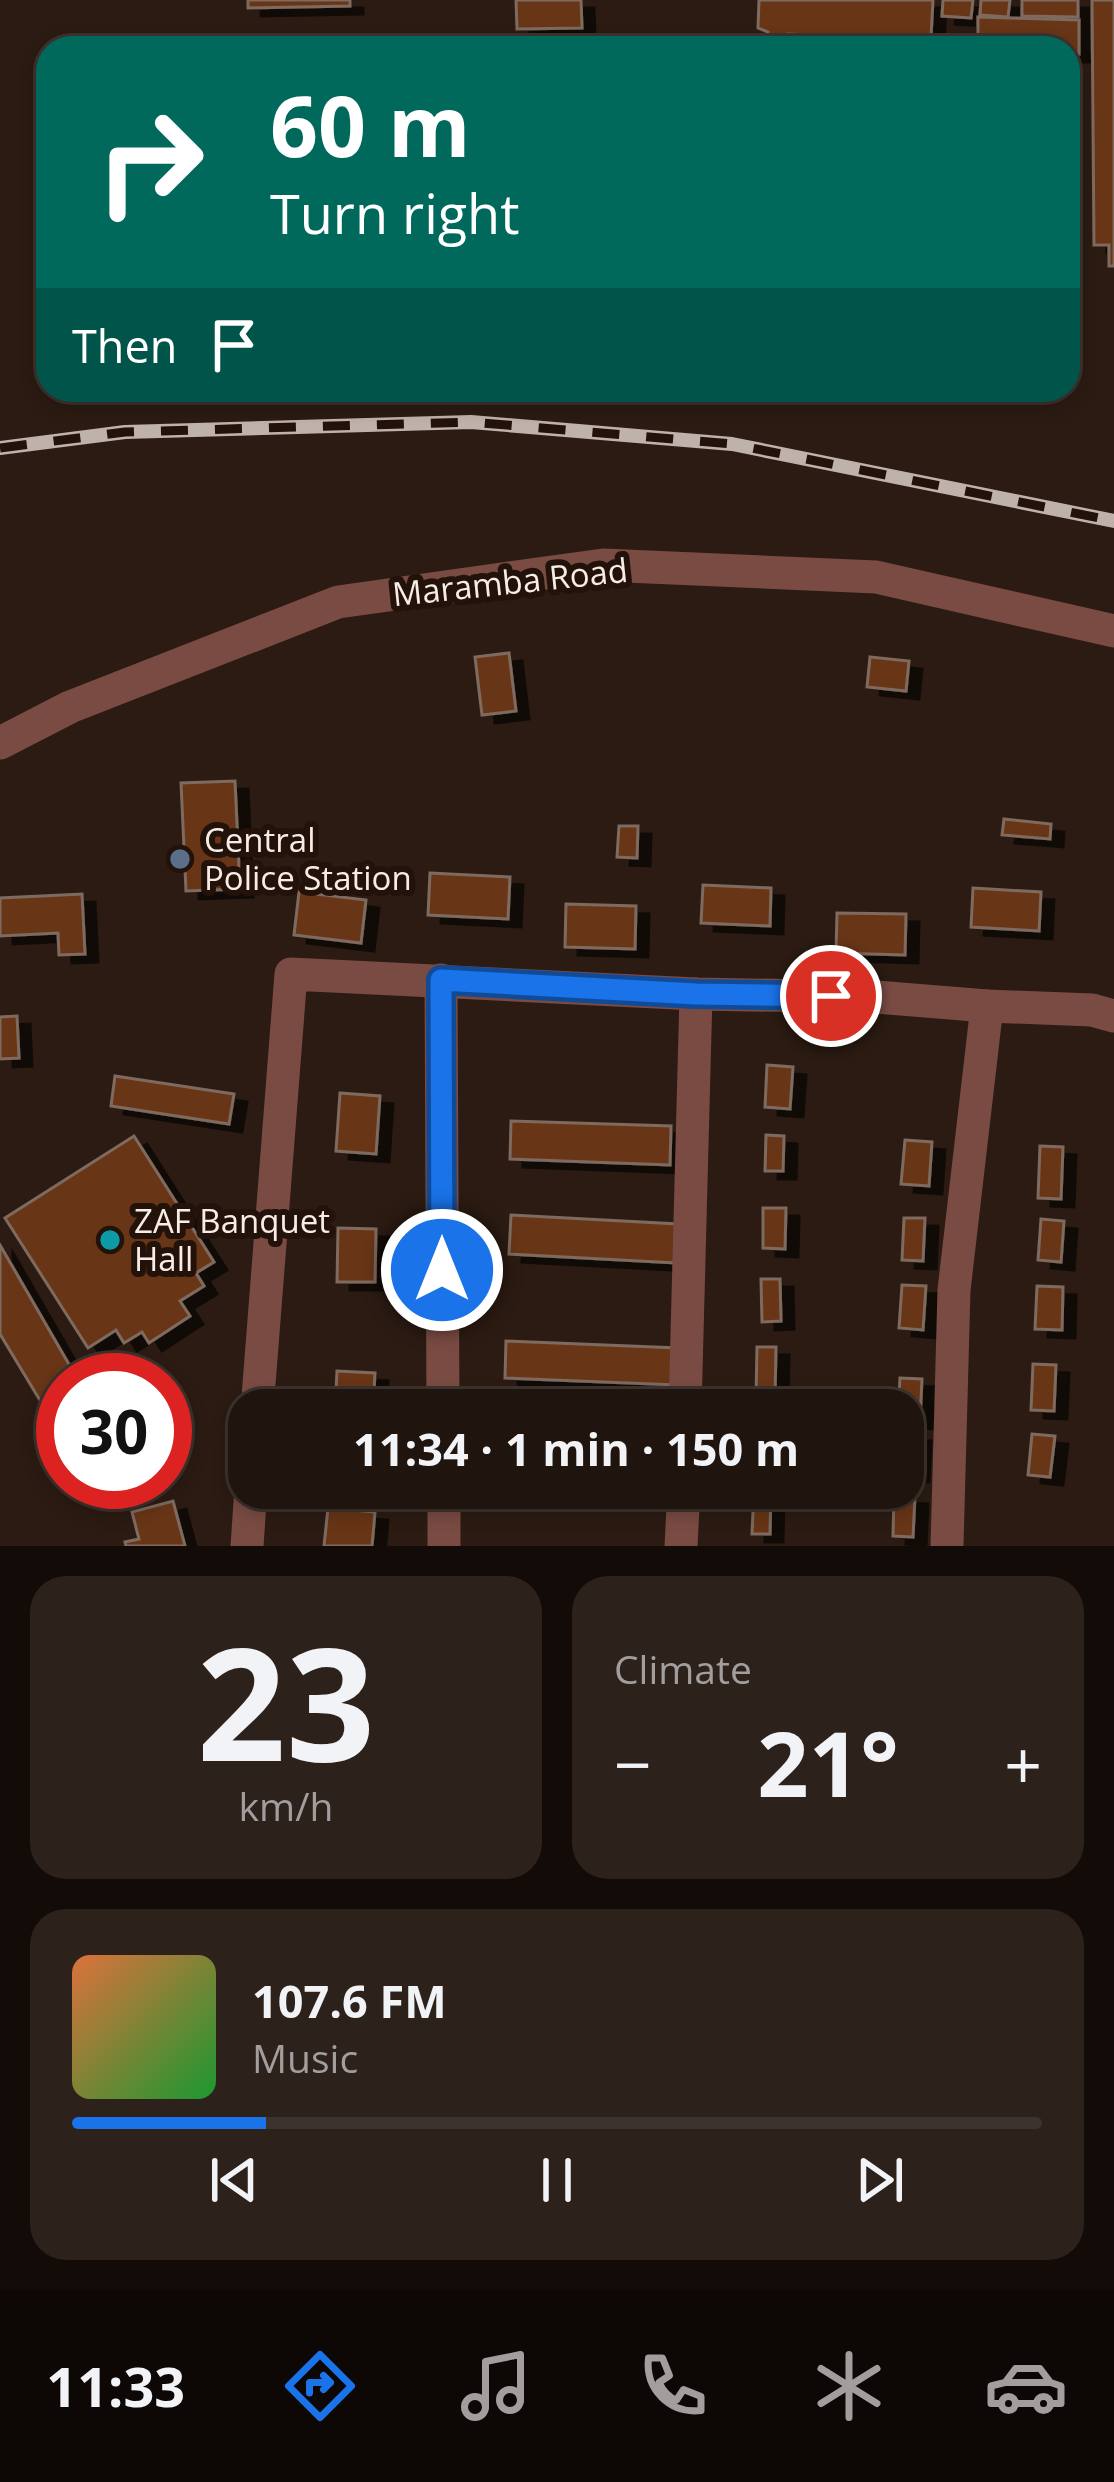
<!DOCTYPE html>
<meta charset="utf-8">
<style>
body{margin:0;font-family:"Open Sans",sans-serif;background:#2d211c;color:#f1f3f6;height:100vh;display:flex;flex-direction:column;font-size:45px;white-space:nowrap}
*{box-sizing:border-box;margin:0}
p{font-size:39px;color:#a29e9e}
.icon{flex:none;width:66px;height:66px;fill:none;stroke:currentColor;stroke-width:2;stroke-linecap:round;stroke-linejoin:round}
.map{position:relative;height:1546px;overflow:hidden}
.drawer{display:flex;flex-direction:column;gap:30px;padding:30px;background:#120b08;flex:1}
.drawer>*{flex:none}
.top-card{position:absolute;left:36px;top:36px;width:1044px;height:366px;border-radius:36px;box-shadow:0 6px 18px #0003,0 0 0 3px #3d332e;background:#00695c;color:#fff;overflow:hidden}
.speed{position:absolute;left:36px;top:1353px;display:flex;gap:24px;font-size:60px;font-weight:700;text-align:center}
.speed>*{display:grid;place-content:center;width:156px;height:156px;border-radius:50%;background:#20140e;box-shadow:0 6px 18px #0003,0 0 0 3px #3d332e;line-height:1}
.speed .limit{border:18px solid #d22;background:#fff;color:#111}
.pin{position:absolute;display:grid;place-items:center;width:102px;height:102px;color:#fff;margin:-51px;border:6px solid #fff;border-radius:50%;box-shadow:0 3px 12px #0007}
.me{position:absolute;width:132px;margin:-66px;rotate:0deg;stroke-linejoin:round;filter:drop-shadow(0 0 9px #0008)}
.turn{display:flex;align-items:center;gap:42px;height:252px;padding:0 36px;font-size:54px}
.turn .icon{width:156px;height:156px;stroke-width:2.5}
.turn b{display:block;font-size:84px;line-height:102px}
.then{display:flex;align-items:center;height:114px;padding:0 36px;background:#0003;gap:24px;font-size:45px}
.big{font-size:90px;font-weight:700;line-height:1.1}
.drawer .tile{flex:1;display:flex;flex-direction:column;justify-content:center;gap:18px;min-width:0;padding:0 42px;border-radius:36px;background:#2d211c}
.drawer .dial{align-items:center;gap:0}
.dial b{font-size:156px;line-height:1}
.song{display:flex;align-items:center;gap:36px}
.cover{width:144px;height:144px;border-radius:18px;background:linear-gradient(135deg,hsl(20 70% 55%),hsl(130 70% 35%))}
.played{height:12px;border-radius:6px;background:linear-gradient(90deg,#1a73e8 20%,#3d332e 20%)}
.keys{display:flex;justify-content:space-around;direction:ltr}
.heat{display:flex;justify-content:space-between;align-items:center;font-size:66px;direction:ltr}
.drawer .tiles{flex:1;display:grid;gap:30px;grid-template-columns:1fr 1fr}
.tile:last-child{grid-column:span 2}
.trip{position:absolute;left:228px;top:1389px;width:696px;height:120px;border-radius:36px;background:#20140e;box-shadow:0 6px 18px #0003,0 0 0 3px #3d332e;font-weight:700;line-height:120px;text-align:center}
.tabs{display:flex;height:192px;justify-content:space-around;align-items:center;background:#0d0806;color:#a29e9e}
.tabs .icon{width:84px;height:84px}
.tabs .active{color:#1a73e8}
.tabs b{font-size:54px;color:#f1f3f6}
.map>svg:first-child{display:block}
.building{fill:#673615;stroke:#7e6a5e;stroke-width:3;filter:url(#shadow)}
.lines{fill:none;stroke-linecap:round;stroke-linejoin:round}
.minor{stroke:#794b43;stroke-width:33}
.rail-casing{stroke:#bfb2ab;stroke-width:14}
.rail{stroke:#221209;stroke-width:9;stroke-dasharray:27;stroke-linecap:butt}
.route-casing{stroke:#114b97;stroke-width:30}
.route{stroke:#1a73e8;stroke-width:21}
.service-dot{fill:#5c6f8a;stroke:#221209;stroke-width:4.5}
.culture-dot{fill:#0f9aa8;stroke:#221209;stroke-width:4.5}
.labels{text-anchor:middle;stroke-width:12;stroke-linejoin:round;paint-order:stroke}
.street-label{font-size:33px;fill:#f8ece6;stroke:#221209}
.poi-label{font-size:33px;fill:#f8ece6;stroke:#221209;text-anchor:start}
</style>
<div class="map">
<svg width="1114" height="1546" viewBox="0 0 1114 1546">
<defs>
<filter id="shadow"><feDropShadow dx="13" dy="8" stdDeviation="0" flood-color="#0009"/></filter>
</defs>
<rect width="100%" height="100%" fill="#2b1b12"/>
<g class="building">
<polygon points="248,0 350,0 350,6 248,8"/>
<polygon points="516,0 581,0 582,28 517,29"/>
<polygon points="759,0 933,0 931,37 939,40 938,48 908,48 908,39 788,34 787,48 767,48 768,32 758,28"/>
<polygon points="943,0 973,0 971,18 942,16"/>
<polygon points="981,0 1010,0 1008,17 980,15"/>
<polygon points="1022,0 1078,0 1078,17 1022,16"/>
<polygon points="1092,0 1114,0 1114,266 1109,266 1109,245 1094,245"/>
<polygon points="978,17 1079,20 1079,54 1068,54 1068,48 1036,48 1036,36 1023,36 1023,48 993,48 993,36 978,36"/>
<polygon points="509,653 516,711 482,715 475,657"/>
<polygon points="870,657 909,661 906,691 867,687"/>
<polygon points="235,781 240,889 186,891 181,783"/>
<polygon points="1004,819 1051,824 1050,839 1002,835"/>
<polygon points="619,826 638,826 637,858 617,857"/>
<polygon points="430,873 510,877 508,919 428,915"/>
<polygon points="703,885 771,888 770,926 701,923"/>
<polygon points="973,888 1041,892 1039,931 971,927"/>
<polygon points="299,892 366,900 361,943 294,935"/>
<polygon points="82,894 85,954 59,955 58,933 0,936 0,898"/>
<polygon points="566,904 636,906 635,949 565,947"/>
<polygon points="837,913 906,914 905,955 836,953"/>
<polygon points="17,1016 19,1058 0,1059 0,1017"/>
<polygon points="767,1065 793,1067 790,1109 765,1107"/>
<polygon points="115,1076 234,1094 229,1124 111,1106"/>
<polygon points="340,1093 380,1096 376,1154 336,1151"/>
<polygon points="511,1121 671,1126 670,1165 510,1159"/>
<polygon points="766,1135 784,1136 783,1171 765,1171"/>
<polygon points="134,1136 214,1262 196,1273 204,1286 180,1301 190,1316 149,1343 142,1332 124,1343 116,1330 88,1348 5,1218"/>
<polygon points="905,1140 932,1142 929,1186 901,1184"/>
<polygon points="1040,1146 1063,1147 1061,1199 1038,1198"/>
<polygon points="763,1208 786,1208 785,1249 763,1248"/>
<polygon points="511,1215 678,1224 676,1263 509,1254"/>
<polygon points="904,1218 925,1218 923,1261 902,1260"/>
<polygon points="1041,1219 1064,1221 1061,1262 1038,1260"/>
<polygon points="338,1228 376,1229 375,1282 337,1282"/>
<polygon points="0,1245 78,1380 63,1380 63,1395 44,1407 0,1334"/>
<polygon points="761,1279 780,1279 781,1321 762,1322"/>
<polygon points="902,1285 926,1286 923,1330 899,1328"/>
<polygon points="1037,1286 1063,1287 1062,1330 1035,1329"/>
<polygon points="506,1341 678,1348 677,1385 505,1378"/>
<polygon points="757,1347 776,1347 775,1397 756,1398"/>
<polygon points="1033,1364 1056,1365 1054,1411 1031,1410"/>
<polygon points="337,1371 375,1373 373,1410 335,1410"/>
<polygon points="900,1378 922,1379 920,1421 903,1420 903,1410 898,1410"/>
<polygon points="903,1432 918,1433 916,1474 903,1473"/>
<polygon points="1032,1434 1055,1436 1050,1477 1028,1475"/>
<polygon points="754,1490 771,1491 770,1534 752,1534"/>
<polygon points="894,1495 915,1496 913,1537 893,1536"/>
<polygon points="173,1501 185,1546 126,1546 125,1542 139,1539 132,1512"/>
<polygon points="328,1508 375,1512 372,1546 324,1546"/>
</g>
<g class="lines">
<g class="minor">
<polyline points="0,743 70,707 338,602 603,565 876,577 1114,631"/>
<polyline points="441,980 443,1410"/>
<polyline points="257,1410 291,974 696,994 876,997 987,1006 1092,1010 1114,1016"/>
<polyline points="685,1410 696,994"/>
<polyline points="444,1488 444,1546"/>
<polyline points="247,1546 251,1488"/>
<polyline points="681,1546 684,1488"/>
<polyline points="947,1546 954,1290 987,1006"/>
</g>
<g class="rail-casing">
<polyline id="rail" points="0,448 125,432 471,422 732,444 1114,521"/>
</g>
<use href="#rail" class="rail"/>
</g>
<g class="lines">
<g class="route-casing">
<polyline id="route" points="442,1270 441,980 696,994 831,996"/>
</g>
<use href="#route" class="route"/>
</g>
<circle class="service-dot" cx="180" cy="859" r="12"/>
<circle class="culture-dot" cx="110" cy="1240" r="12"/>
<g class="labels">
<g class="street-label">
<text transform="translate(510 582) rotate(-6)" y="12">Maramba Road</text>
</g>
<g class="poi-label">
<text x="204" y="852">Central<tspan x="204" dy="38">Police Station</tspan></text>
<text x="134" y="1233">ZAF Banquet<tspan x="134" dy="38">Hall</tspan></text>
</g>
</g>
</svg>
<div class="speed"><div class="limit">30</div></div>
<div class="pin" style="left:831px;top:996px;background:#d93025"><svg class="icon" aria-label="arrive" viewBox="0 0 24 24"><path d="M6 21V4h12l-3 4 3 4H6"/></svg></div>
<svg class="me" style="left:442px;top:1270px" viewBox="-20 -20 40 40"><circle r="17" fill="#1a73e8" stroke="#fff" stroke-width="3"/><path d="M0-11L8 9 0 5-8 9z" fill="#fff"/></svg>
<div class="trip">11:34 · 1 min · 150 m</div>
<div class="top-card">
<div class="turn"><svg class="icon" aria-label="right" viewBox="0 0 24 24"><path d="M7 20v-9h11M14 6l5 5-5 5"/></svg><div><b>60 m</b>Turn right</div></div>
<div class="then">Then<svg class="icon" aria-label="arrive" viewBox="0 0 24 24"><path d="M6 21V4h12l-3 4 3 4H6"/></svg></div>
</div>
</div>
<section class="drawer">
<div class="tiles">
<div class="tile dial"><b>23</b><p>km/h</p></div>
<div class="tile"><p>Climate</p>
<div class="heat"><a>−</a><b class="big">21°</b><a>+</a></div>
</div>
<div class="tile">
<div class="song"><i class="cover"></i><div><b>107.6 FM</b><p>Music</p></div></div>
<div class="played"></div>
<div class="keys"><svg class="icon" aria-label="previous" viewBox="0 0 24 24"><path d="M18 5L8 12l10 7zM5 5v14"/></svg><svg class="icon" aria-label="pause" viewBox="0 0 24 24"><path d="M8 5v14M16 5v14"/></svg><svg class="icon" aria-label="next" viewBox="0 0 24 24"><path d="M6 5l10 7-10 7zM19 5v14"/></svg></div>
</div>
</div>
</section>
<nav class="tabs">
<b>11:33</b>
<svg class="icon active" aria-label="directions" viewBox="0 0 24 24"><path d="M12 3l9 9-9 9-9-9zM9 14v-3h6M13 9l2 2-2 2"/></svg>
<svg class="icon" aria-label="music" viewBox="0 0 24 24"><path d="M9 18V5l10-2v13"/><circle cx="6" cy="18" r="3"/><circle cx="16" cy="16" r="3"/></svg>
<svg class="icon" aria-label="phone" viewBox="0 0 24 24"><path d="M5 4h4l2 5-3 2q2 4 5 5l2-3 5 2v4C11 20 4 13 5 4z"/></svg>
<svg class="icon" aria-label="climate" viewBox="0 0 24 24"><path d="M12 3v18M4 7l16 10M4 17L20 7"/></svg>
<svg class="icon" aria-label="car" viewBox="0 0 24 24"><path d="M5 17H2v-5l4-1 3-4h7l3 4 3 1v5h-3M9 17h6M6 11h13"/><circle cx="7" cy="17" r="2"/><circle cx="17" cy="17" r="2"/></svg>
</nav>
